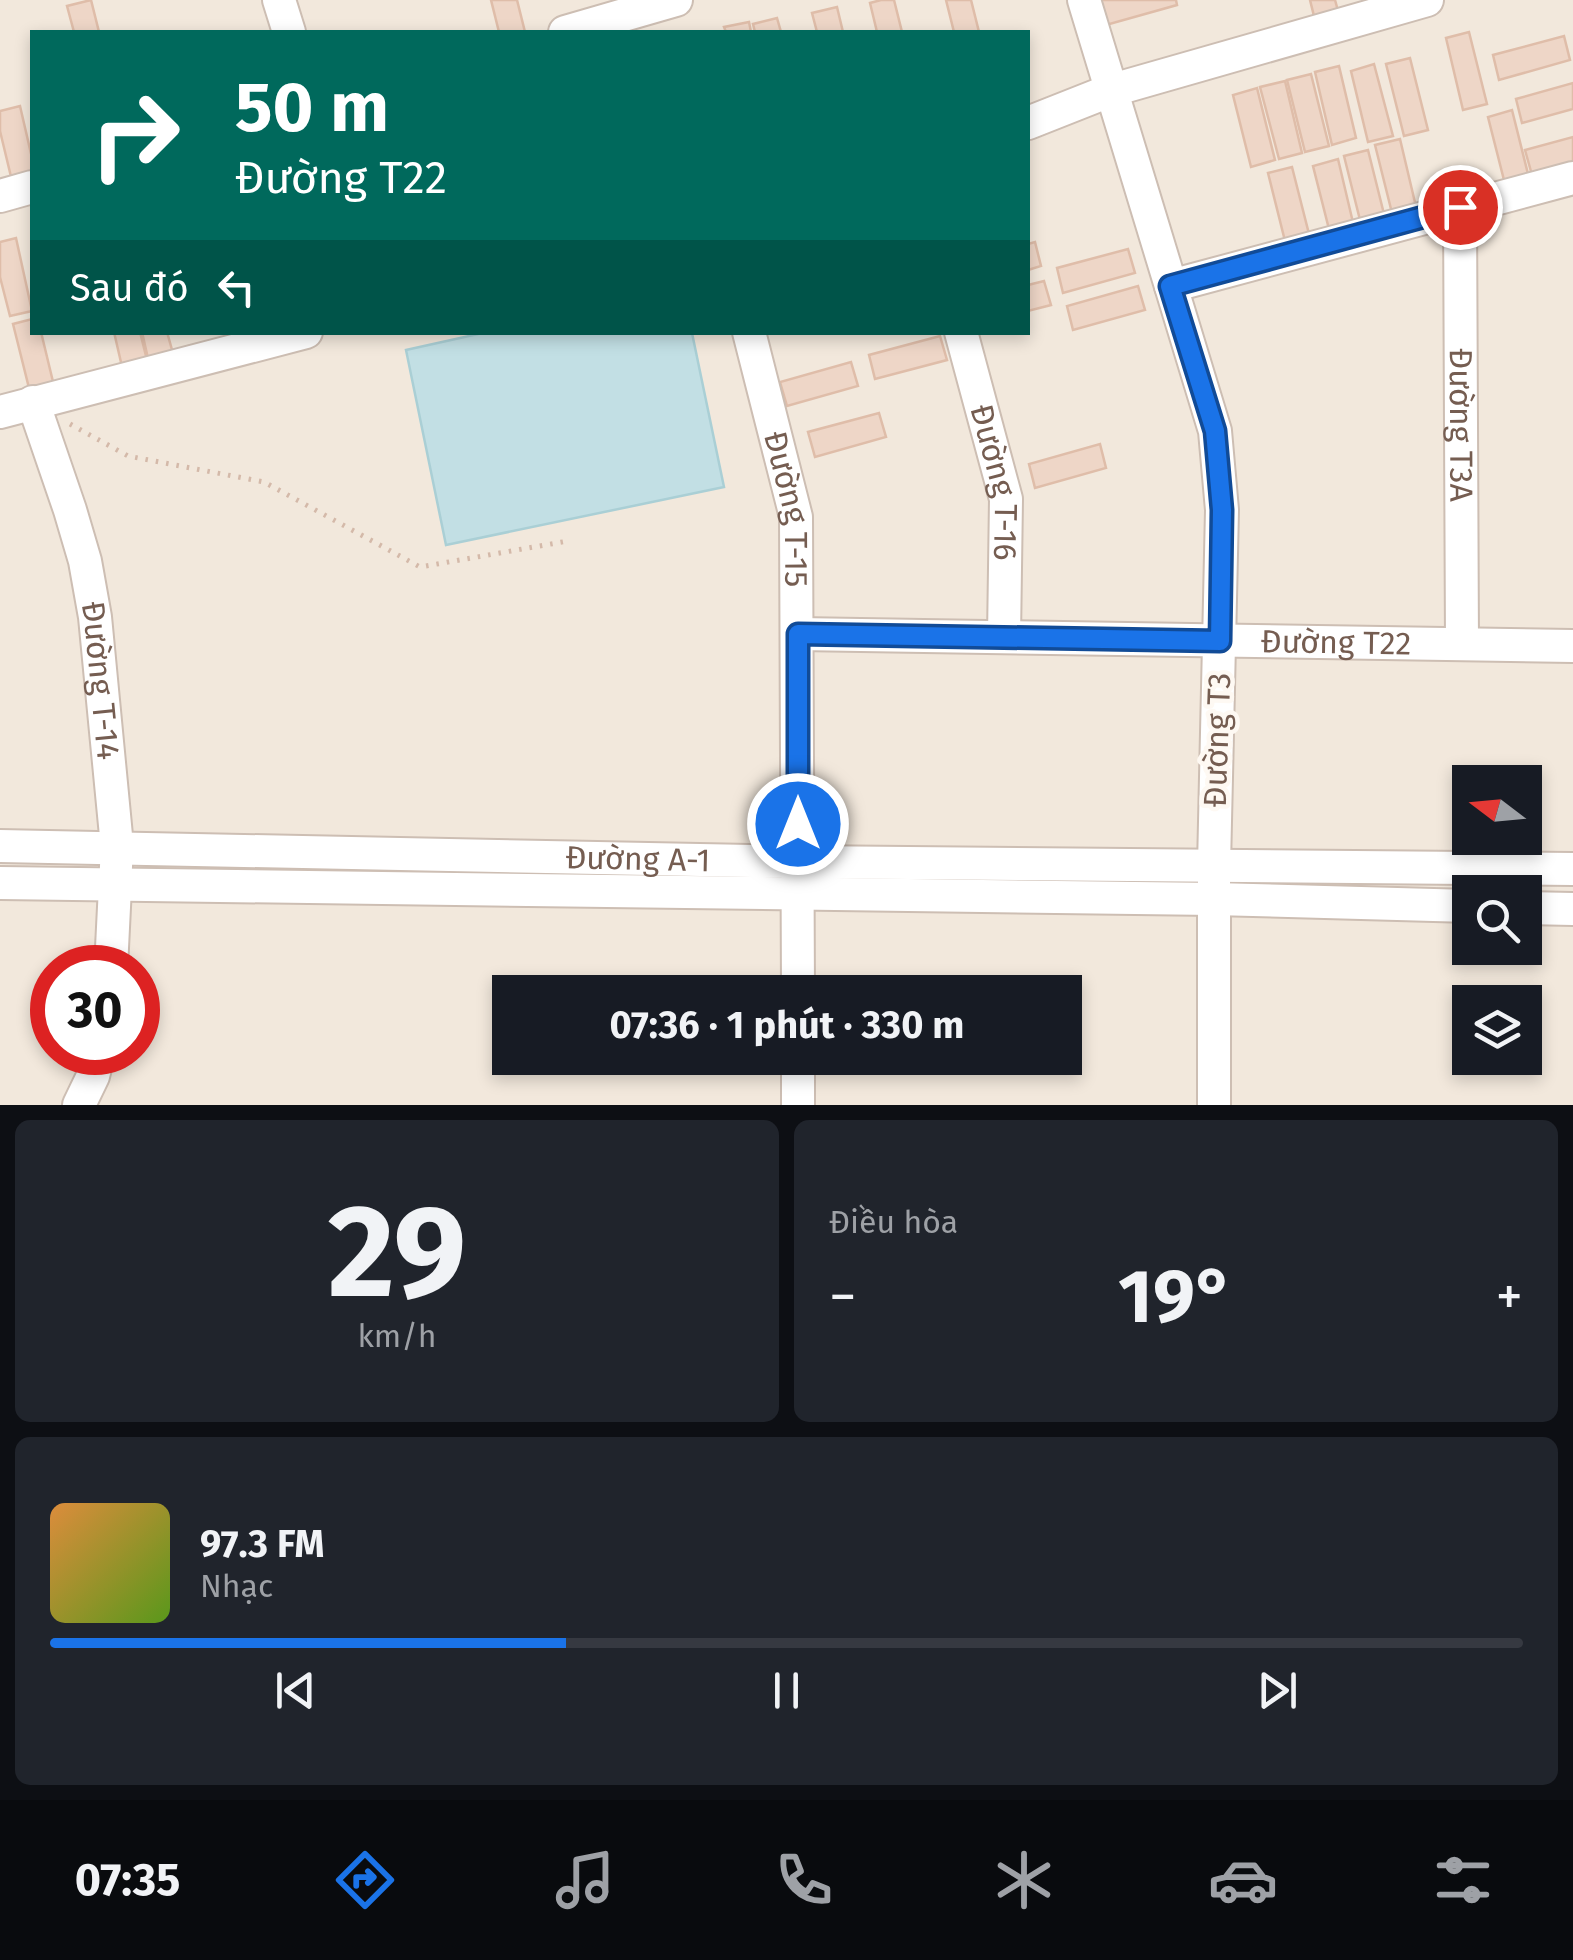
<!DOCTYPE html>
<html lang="vi">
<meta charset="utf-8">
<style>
body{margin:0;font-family:"Fira Sans",sans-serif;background:#20242c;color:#f1f3f6;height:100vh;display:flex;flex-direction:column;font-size:38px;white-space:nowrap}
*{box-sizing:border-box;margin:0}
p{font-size:32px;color:#9ea1a6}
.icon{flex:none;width:55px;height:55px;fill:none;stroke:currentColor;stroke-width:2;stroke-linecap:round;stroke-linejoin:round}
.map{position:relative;height:1105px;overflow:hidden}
.sheet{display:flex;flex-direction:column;gap:15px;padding:15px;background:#0d0f14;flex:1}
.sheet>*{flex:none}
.hud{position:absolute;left:30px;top:30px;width:1000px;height:305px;border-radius:0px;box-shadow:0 5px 15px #0003;background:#00695c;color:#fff;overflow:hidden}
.needle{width:65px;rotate:286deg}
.fabs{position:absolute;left:1452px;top:765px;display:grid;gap:20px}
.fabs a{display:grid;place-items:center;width:90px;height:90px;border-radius:0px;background:#171b24;box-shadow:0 5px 15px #0003;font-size:50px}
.speed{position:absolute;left:30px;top:945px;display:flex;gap:20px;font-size:50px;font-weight:700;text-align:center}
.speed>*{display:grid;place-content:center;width:130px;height:130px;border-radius:50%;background:#171b24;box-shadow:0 5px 15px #0003;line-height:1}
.speed .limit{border:15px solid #d22;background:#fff;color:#111}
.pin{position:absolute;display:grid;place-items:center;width:85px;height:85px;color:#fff;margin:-42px;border:5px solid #fff;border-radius:50%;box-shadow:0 2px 10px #0007}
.me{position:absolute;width:110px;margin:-55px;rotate:0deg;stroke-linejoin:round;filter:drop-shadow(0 0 8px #0008)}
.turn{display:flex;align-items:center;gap:35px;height:210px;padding:0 40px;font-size:45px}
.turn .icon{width:130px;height:130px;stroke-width:2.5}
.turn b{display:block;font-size:70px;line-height:85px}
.then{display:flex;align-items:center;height:95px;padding:0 40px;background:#0003;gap:20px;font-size:38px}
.big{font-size:75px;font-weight:700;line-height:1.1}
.sheet .widget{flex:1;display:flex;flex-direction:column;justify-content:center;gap:15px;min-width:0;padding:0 35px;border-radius:15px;background:#20242c}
.sheet .dial{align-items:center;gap:0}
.dial b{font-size:130px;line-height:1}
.song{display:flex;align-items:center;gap:30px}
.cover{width:120px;height:120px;border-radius:15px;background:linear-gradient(135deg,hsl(30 70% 55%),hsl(90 70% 35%))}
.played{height:10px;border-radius:5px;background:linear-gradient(90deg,#1a73e8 35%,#363941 35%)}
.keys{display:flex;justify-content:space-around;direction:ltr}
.heat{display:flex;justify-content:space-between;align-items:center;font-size:55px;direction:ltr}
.sheet .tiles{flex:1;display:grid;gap:15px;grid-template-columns:1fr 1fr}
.widget:last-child{grid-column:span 2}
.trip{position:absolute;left:492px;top:975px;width:590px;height:100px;border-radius:0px;background:#171b24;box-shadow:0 5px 15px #0003;font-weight:700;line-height:100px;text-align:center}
.dock{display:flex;height:160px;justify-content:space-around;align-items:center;background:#090b0e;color:#9ea1a6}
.dock .icon{width:70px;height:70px}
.dock .current{color:#1a73e8}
.dock b{font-size:45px;color:#f1f3f6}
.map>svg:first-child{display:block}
.residential{fill:#f2e8dc;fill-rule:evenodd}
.water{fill:#c2dfe4;stroke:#aacfd5;stroke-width:2.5}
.building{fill:#eed6c7;stroke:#dfbda9;stroke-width:2.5}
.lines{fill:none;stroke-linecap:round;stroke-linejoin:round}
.minor-casing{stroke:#cdbeb3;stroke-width:36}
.path{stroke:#d4b9a9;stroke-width:5;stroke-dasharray:2.5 8;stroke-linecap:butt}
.minor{stroke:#fff;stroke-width:32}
.route-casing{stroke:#114b97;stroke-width:25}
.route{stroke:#1a73e8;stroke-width:18}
.labels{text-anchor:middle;stroke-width:9;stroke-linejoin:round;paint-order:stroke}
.street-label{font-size:32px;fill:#755d51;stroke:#fef9f3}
</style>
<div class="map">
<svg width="1573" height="1105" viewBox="0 0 1573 1105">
<rect width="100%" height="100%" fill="#fbf5ed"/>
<path class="residential" d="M0,0H1573V1105H0ZM32,32H1028V332H32ZM1470,782H1525V838H1470ZM1470,892H1525V948H1470ZM52,968H138V1052H52ZM510,992H1065V1058H510ZM1470,1002H1525V1058H1470Z"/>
<polygon class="water" points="487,332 692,333 724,487 446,545 406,350"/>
<g class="building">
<polygon points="91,0 99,32 74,32 67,6"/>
<polygon points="491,0 517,0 525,32 499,32"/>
<polygon points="881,0 894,0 902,32 877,32 870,3"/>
<polygon points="946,0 971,0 979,32 954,32"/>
<polygon points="1099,0 1176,0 1177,5 1106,25"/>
<polygon points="1310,0 1335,0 1340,18 1316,24"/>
<polygon points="837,7 843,32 817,32 812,13"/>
<polygon points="777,18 781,32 755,32 753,24"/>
<polygon points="749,22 751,32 726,32 724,27"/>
<polygon points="1469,32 1487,104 1463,110 1446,38"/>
<polygon points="1564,36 1570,60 1499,80 1493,55"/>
<polygon points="1410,58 1428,130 1404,136 1386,64"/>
<polygon points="1374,64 1393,136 1368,142 1351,71"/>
<polygon points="1339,66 1356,138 1332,145 1315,72"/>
<polygon points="1311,74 1329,146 1305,152 1287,80"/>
<polygon points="1285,81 1302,153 1279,159 1260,87"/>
<polygon points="1573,83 1573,109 1522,123 1516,99"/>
<polygon points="1257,88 1275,160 1251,167 1233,95"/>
<polygon points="20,106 32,158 32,180 13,185 0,131 0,111"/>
<polygon points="1512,110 1530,182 1506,188 1488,117"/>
<polygon points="1573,137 1573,163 1532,175 1525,150"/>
<polygon points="1400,139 1417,211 1393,217 1375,145"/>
<polygon points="1368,150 1386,222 1362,228 1344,156"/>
<polygon points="1338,159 1355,231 1331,237 1313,166"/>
<polygon points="1292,167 1310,238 1286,245 1268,173"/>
<polygon points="16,238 32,311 10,316 0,277 0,242"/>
<polygon points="1035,242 1041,266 1028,270 1028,244"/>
<polygon points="1128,249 1135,273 1063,293 1057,268"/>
<polygon points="1044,281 1051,305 1028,311 1028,285"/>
<polygon points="1138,286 1145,310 1073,330 1067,306"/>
<polygon points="32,319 32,332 41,332 55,390 31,396 13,324"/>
<polygon points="114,332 140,332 148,364 123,371"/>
<polygon points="142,332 167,332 174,357 149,363"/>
<polygon points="940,336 947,360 875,379 869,355"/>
<polygon points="851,362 858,386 787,406 780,382"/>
<polygon points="879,413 886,437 815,457 808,432"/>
<polygon points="1100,444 1106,468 1035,488 1029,464"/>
</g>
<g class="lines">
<g class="minor-casing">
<g id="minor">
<polyline points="279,0 289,32"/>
<polyline points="1084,0 1215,431 1222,510 1214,866 1214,1105"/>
<polyline points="565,32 676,0"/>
<polyline points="1028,123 1109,91 1427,0"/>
<polyline points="0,196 32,187"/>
<path id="s1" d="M1460,207L1462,644"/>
<polyline points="1171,286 1573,178"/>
<path id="s2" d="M749,332L796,517L798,992"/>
<path id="s3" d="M961,332L1006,499L1004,637"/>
<path id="s4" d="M33,402L70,510L85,561L95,617L117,846L111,968"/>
<polyline points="0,412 306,332"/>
<path id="s5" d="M798,634L1573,646"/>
<path id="s6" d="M0,846L798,862L1573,869"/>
<polyline points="0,883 1214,899 1470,906"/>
<polyline points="1525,908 1573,909"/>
<polyline points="79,1105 93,1076 99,1052"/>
<polyline points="798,1105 798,1058"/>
</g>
</g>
<polyline class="path" points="70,424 128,456 264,482 420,567 568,541"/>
<use href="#minor" class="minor"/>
</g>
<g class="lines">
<g class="route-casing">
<polyline id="route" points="798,824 798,634 1220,641 1222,510 1215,431 1170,286 1460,207"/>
</g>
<use href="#route" class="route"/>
</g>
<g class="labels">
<g class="street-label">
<text dy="11" stroke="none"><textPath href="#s1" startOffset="218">Đường T3A</textPath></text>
<text dy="11" stroke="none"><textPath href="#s3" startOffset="155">Đường T-16</textPath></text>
<text dy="11" stroke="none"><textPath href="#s2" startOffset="182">Đường T-15</textPath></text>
<text dy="11" stroke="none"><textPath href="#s5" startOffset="538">Đường T22</textPath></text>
<text dy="11" stroke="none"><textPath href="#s4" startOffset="288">Đường T-14</textPath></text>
<text transform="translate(1217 740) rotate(-88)" y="11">Đường T3</text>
<text dy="11" stroke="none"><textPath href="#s6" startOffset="638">Đường A-1</textPath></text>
</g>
</g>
</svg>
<div class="fabs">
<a><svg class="needle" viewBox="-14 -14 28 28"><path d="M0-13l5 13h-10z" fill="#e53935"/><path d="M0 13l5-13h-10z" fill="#9ea1a6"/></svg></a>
<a><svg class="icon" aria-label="search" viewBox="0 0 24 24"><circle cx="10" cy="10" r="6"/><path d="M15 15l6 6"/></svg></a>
<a><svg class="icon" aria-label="layers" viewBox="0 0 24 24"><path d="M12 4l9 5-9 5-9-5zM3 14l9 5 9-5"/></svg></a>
</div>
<div class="speed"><div class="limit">30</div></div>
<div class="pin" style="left:1460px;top:207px;background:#d93025"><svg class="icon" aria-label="arrive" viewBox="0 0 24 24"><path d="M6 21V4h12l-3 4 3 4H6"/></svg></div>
<svg class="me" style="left:798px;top:824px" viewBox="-20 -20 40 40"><circle r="17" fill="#1a73e8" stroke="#fff" stroke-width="3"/><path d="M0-11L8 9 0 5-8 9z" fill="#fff"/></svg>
<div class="trip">07:36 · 1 phút · 330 m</div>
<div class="hud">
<div class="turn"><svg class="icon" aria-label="right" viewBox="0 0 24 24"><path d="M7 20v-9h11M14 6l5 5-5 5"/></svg><div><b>50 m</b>Đường T22</div></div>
<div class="then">Sau đó<svg class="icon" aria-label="left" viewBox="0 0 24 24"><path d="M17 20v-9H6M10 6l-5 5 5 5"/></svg></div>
</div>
</div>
<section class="sheet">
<div class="tiles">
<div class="widget dial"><b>29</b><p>km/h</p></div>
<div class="widget"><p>Điều hòa</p>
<div class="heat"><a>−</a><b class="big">19°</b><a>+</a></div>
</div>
<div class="widget">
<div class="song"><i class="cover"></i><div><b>97.3 FM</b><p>Nhạc</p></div></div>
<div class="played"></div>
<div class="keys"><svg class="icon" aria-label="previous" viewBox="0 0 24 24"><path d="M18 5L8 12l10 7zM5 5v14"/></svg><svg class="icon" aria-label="pause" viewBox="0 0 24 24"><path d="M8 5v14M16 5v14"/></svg><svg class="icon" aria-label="next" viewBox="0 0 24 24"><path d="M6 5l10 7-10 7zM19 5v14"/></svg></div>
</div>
</div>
</section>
<nav class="dock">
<b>07:35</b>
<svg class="icon current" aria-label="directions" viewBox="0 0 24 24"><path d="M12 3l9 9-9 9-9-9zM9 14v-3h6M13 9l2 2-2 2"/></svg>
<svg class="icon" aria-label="music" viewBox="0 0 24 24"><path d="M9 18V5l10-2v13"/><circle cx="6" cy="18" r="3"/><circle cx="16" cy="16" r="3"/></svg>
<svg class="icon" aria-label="phone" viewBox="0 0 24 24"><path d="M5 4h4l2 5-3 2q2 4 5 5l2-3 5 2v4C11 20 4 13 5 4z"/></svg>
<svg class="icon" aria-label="climate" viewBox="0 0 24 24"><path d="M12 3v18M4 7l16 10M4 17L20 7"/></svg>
<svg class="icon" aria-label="car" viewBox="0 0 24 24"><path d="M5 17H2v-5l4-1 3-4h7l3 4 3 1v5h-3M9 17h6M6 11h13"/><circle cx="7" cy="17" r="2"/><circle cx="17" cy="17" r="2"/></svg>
<svg class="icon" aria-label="filters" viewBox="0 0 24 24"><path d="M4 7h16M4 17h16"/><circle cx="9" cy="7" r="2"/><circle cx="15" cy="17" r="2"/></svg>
</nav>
